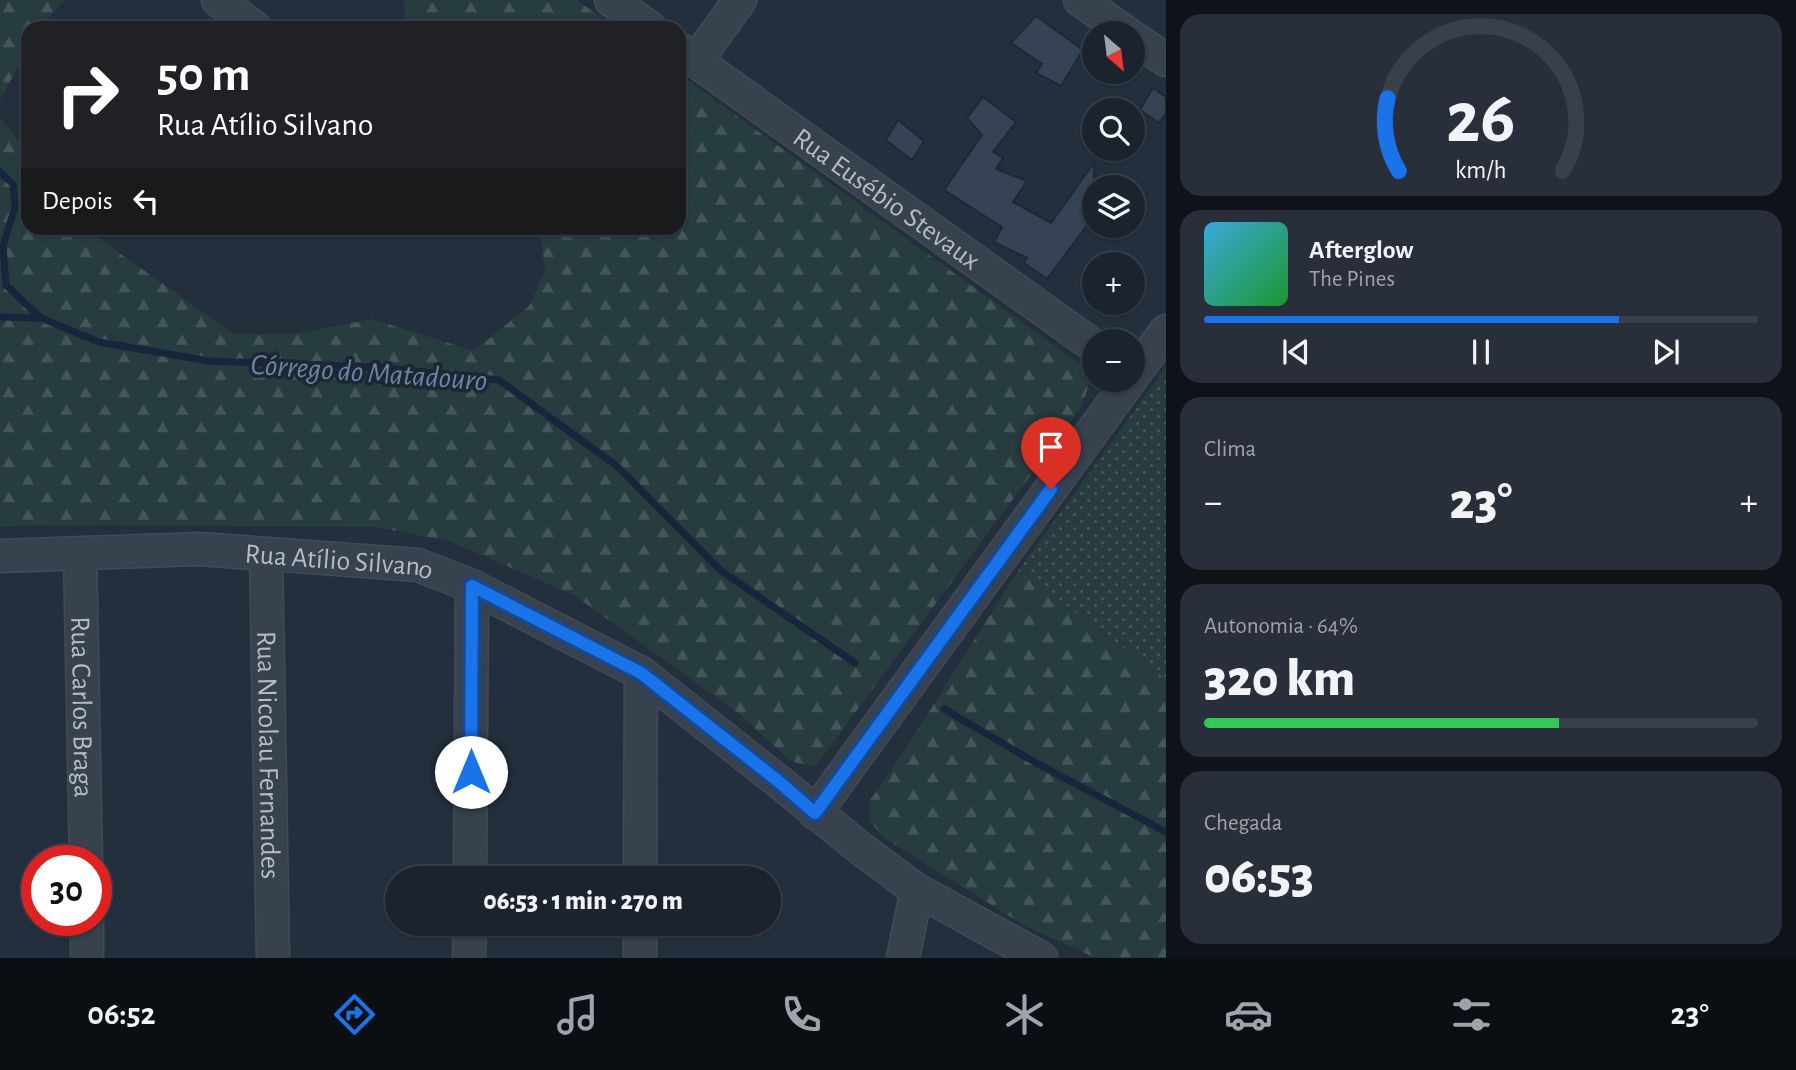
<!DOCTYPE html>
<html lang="pt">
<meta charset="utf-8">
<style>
body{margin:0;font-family:"Alegreya Sans",sans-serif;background:#282f3a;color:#f1f3f6;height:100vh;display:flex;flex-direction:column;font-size:26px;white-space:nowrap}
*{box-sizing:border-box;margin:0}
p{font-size:23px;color:#a0a4aa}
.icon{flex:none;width:38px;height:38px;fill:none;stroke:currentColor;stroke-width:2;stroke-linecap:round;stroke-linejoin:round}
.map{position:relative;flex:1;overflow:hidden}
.details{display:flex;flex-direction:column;gap:14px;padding:14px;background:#0f1319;width:630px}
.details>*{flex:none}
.banner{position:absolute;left:21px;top:21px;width:665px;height:214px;border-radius:21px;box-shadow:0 2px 5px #0004,0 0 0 2px #39404a;background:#202124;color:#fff;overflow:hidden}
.needle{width:46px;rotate:152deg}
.tools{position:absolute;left:1082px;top:21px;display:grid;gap:14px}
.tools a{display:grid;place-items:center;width:63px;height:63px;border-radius:50%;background:#1b232e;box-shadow:0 2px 5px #0004,0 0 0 2px #39404a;font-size:35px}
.speed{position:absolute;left:21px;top:845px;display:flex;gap:14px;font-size:35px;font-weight:700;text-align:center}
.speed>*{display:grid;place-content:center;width:91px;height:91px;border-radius:50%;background:#1b232e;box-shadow:0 2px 5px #0004,0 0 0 2px #39404a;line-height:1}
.speed .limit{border:10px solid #d22;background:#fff;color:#111}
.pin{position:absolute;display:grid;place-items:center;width:60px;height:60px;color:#fff;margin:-72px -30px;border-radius:50% 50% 50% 0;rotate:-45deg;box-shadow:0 0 7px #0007}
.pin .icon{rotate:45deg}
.me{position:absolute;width:77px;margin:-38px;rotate:0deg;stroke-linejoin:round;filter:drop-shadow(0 0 5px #0008)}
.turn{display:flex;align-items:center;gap:24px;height:147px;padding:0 21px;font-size:32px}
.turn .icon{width:91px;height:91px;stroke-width:2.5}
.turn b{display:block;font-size:49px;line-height:60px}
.then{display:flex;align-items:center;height:66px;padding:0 21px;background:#0003;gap:14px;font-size:26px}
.big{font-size:52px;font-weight:800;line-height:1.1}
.details .tile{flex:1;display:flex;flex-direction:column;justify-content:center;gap:10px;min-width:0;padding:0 24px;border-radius:21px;background:#282f3a}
.details .dial{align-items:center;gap:0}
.dial svg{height:182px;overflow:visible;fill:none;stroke:#39404a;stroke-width:7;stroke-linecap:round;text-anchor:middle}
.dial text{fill:#f1f3f6;stroke:none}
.song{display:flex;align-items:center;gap:21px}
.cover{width:84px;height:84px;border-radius:10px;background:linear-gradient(135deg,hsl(200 70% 55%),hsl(130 70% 35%))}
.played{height:7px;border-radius:4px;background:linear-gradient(90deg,#1a73e8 75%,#39404a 75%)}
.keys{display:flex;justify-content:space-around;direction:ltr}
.heat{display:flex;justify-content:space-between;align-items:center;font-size:38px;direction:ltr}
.charge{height:10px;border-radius:5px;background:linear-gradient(90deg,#34c759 64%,#39404a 0)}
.trip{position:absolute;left:385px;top:866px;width:396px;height:70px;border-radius:35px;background:#1b232e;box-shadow:0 2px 5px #0004,0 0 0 2px #39404a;font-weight:800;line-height:70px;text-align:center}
.menu{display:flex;height:112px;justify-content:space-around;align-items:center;background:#0b0e12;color:#a0a4aa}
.menu .icon{width:49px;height:49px}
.menu .selected{color:#1a73e8}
.menu b{font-size:32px;color:#f1f3f6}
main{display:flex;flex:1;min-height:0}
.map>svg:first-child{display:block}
.green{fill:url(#green-dots)}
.forest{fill:url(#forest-firs)}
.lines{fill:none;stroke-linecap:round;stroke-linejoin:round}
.stream{stroke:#17263c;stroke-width:7}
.building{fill:#364354;stroke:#1f2835;stroke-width:2}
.minor-casing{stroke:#414a57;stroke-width:35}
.minor{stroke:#38414e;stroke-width:32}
.route-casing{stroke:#114b97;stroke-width:18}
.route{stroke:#1a73e8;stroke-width:12}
.labels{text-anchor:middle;stroke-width:7;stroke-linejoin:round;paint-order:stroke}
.street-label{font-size:28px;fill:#b4bcc9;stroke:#1d2633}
.water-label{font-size:30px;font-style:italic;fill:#6d86a8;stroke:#1d2633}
</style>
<main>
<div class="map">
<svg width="1166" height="958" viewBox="0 0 1166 958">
<defs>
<pattern id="green-dots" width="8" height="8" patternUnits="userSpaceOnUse" patternTransform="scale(1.75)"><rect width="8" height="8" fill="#263c3f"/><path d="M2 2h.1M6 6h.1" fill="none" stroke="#435659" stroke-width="1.8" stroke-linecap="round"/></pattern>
<pattern id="forest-firs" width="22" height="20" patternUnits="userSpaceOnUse" patternTransform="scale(1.75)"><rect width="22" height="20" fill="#263c3f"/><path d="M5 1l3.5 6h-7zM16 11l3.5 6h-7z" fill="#435659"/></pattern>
</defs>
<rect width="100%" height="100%" fill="#242f3e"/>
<polygon class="green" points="1166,367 1166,679 1018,571"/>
<g class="forest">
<polygon points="0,0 65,0 39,28 28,28 28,48 0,100"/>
<polygon points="403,0 577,0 615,28 407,28"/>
<polygon points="679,74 1084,367 1090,382 1081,407 815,767 791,761 738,713 574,595 449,541 376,527 33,525 0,527 0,117 28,153 28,228 84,228 234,334 294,334 372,319 474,351 529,306 545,271 540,231 536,228 679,228"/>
<polygon points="1018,571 1166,679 1166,958 1096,958 1025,926 886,839 869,821 870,800 901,756"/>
</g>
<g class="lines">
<g class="stream">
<polyline points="0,172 13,184 15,207 3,246 6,285 40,317"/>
<polyline points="0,317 41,318 99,342 209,361 377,367 499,380 618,467 720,570 855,663"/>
<polyline points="944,709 1038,764 1166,832"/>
</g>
</g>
<g class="building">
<polygon points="1036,16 1083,50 1061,86 1036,73 1042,64 1011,43"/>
<polygon points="1153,88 1166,97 1166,113 1159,123 1140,110"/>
<polygon points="983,97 1016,122 993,152 1003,158 996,169 1027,181 1013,202 1051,223 1094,163 1094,216 1047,279 1024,263 1027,258 994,242 1002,227 944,190 982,135 967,118"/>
<polygon points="898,120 924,141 912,160 886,140"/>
</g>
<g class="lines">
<g class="minor-casing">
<g id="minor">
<polyline points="218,0 255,28"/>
<polyline points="611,0 650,28"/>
<polyline points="1080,0 1127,33"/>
<polyline points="1132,37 1166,60"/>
<path id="s1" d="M679,49L1094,346"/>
<polyline points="696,61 740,0"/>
<polyline points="1132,377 1166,331"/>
<path id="s2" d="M80,553L86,861"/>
<path id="s3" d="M266,554L273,958"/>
<path id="s4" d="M0,556L199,549L418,565L472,586L641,673L778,781L860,848L915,889L1041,958"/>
<polyline points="815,813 1130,380"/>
<polyline points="470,878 472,586"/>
<polyline points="640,878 641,673"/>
<polyline points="87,920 87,958"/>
<polyline points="469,958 470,924"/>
<polyline points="640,958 640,924"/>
<polyline points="903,958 915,899 915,889"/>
</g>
</g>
<use href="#minor" class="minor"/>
</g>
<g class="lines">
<g class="route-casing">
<polyline id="route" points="471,772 472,586 641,673 778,781 815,813 1051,489"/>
</g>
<use href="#route" class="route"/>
</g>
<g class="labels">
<g class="street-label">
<text dy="10" stroke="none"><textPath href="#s1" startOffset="256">Rua Eusébio Stevaux</textPath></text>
<text dy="10" stroke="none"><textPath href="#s4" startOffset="340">Rua Atílio Silvano</textPath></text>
<text dy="10" stroke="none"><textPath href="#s2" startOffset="154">Rua Carlos Braga</textPath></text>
<text dy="10" stroke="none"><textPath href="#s3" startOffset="201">Rua Nicolau Fernandes</textPath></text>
</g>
<g class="water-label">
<text transform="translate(369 372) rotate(4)" y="10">Córrego do Matadouro</text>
</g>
</g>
</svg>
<div class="tools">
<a><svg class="needle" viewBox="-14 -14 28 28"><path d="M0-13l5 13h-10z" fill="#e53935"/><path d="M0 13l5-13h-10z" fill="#a0a4aa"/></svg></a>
<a><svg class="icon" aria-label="search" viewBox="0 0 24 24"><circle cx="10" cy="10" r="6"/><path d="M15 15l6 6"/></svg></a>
<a><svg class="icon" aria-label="layers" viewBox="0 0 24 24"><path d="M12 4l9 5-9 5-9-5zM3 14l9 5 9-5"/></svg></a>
<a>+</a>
<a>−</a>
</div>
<div class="speed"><div class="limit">30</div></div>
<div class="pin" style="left:1051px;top:489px;background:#d93025"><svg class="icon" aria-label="arrive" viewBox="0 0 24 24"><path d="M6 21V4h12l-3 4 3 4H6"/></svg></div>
<svg class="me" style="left:471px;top:772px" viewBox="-20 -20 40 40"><circle r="19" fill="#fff"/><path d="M0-13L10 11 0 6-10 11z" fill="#1a73e8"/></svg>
<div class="trip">06:53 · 1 min · 270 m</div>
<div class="banner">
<div class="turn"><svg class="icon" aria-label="right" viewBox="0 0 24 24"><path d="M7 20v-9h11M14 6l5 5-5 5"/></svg><div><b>50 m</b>Rua Atílio Silvano</div></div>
<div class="then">Depois<svg class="icon" aria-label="left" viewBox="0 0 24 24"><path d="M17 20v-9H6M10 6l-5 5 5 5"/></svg></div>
</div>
</div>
<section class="details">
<div class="tile dial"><svg viewBox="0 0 100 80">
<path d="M14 69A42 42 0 1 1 86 69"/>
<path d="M14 69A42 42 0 0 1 9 37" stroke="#1a73e8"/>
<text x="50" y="56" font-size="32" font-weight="700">26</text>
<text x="50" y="72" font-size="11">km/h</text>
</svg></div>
<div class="tile">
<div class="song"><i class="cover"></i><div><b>Afterglow</b><p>The Pines</p></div></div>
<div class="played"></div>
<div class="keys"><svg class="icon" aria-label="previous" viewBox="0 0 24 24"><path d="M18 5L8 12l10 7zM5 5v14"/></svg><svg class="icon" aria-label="pause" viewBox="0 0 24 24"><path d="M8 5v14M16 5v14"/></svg><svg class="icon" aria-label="next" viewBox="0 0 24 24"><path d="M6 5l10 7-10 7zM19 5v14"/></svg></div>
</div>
<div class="tile"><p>Clima</p>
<div class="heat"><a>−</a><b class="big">23°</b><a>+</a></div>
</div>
<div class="tile"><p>Autonomia · 64%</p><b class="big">320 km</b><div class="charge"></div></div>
<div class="tile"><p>Chegada</p><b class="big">06:53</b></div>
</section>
</main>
<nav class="menu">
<b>06:52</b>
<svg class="icon selected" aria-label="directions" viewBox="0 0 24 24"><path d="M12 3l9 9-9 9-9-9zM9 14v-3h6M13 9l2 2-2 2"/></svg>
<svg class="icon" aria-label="music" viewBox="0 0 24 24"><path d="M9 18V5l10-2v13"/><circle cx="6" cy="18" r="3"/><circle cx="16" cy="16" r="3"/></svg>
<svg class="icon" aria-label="phone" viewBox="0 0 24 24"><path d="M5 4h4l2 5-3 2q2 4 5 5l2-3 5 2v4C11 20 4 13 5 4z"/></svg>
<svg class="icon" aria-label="climate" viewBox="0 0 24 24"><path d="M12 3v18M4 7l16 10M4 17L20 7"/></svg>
<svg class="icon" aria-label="car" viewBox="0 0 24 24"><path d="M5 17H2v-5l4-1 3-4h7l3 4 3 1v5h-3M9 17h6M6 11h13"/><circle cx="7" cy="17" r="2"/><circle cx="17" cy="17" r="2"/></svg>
<svg class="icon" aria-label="filters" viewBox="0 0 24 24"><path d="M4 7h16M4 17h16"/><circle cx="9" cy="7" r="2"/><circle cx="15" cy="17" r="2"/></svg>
<b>23°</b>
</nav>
